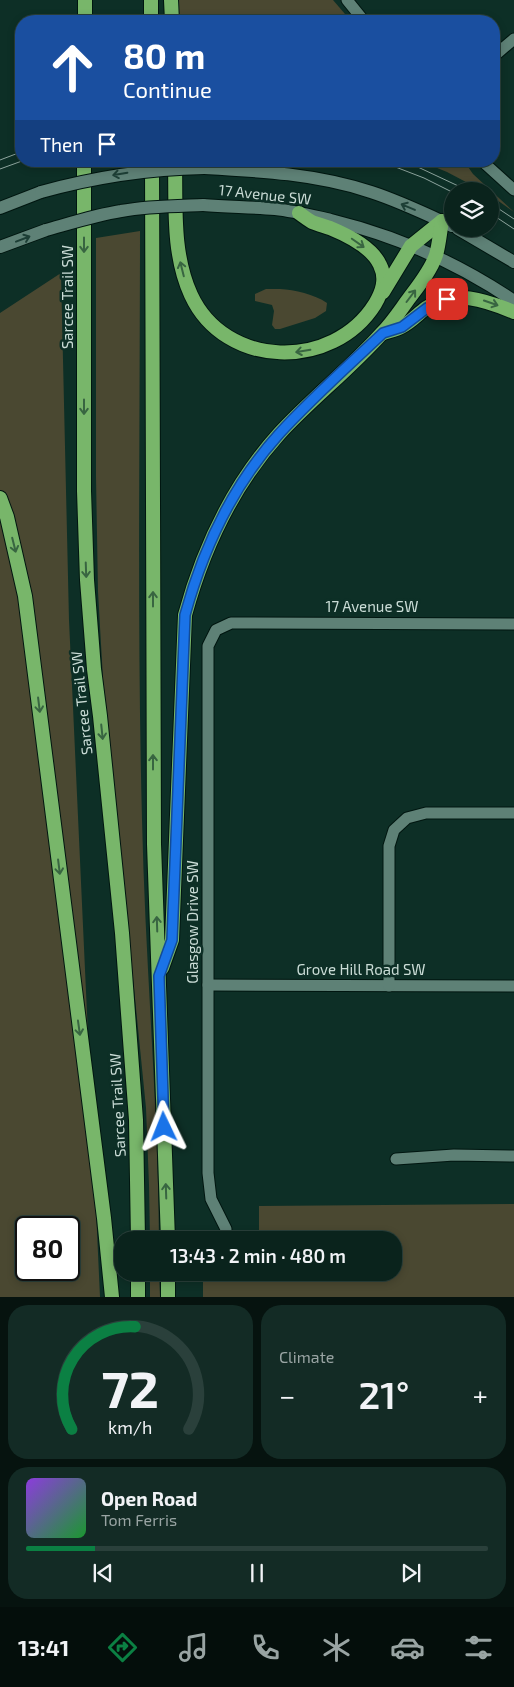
<!DOCTYPE html>
<meta charset="utf-8">
<style>
body{margin:0;font-family:"Exo 2",sans-serif;background:#132b25;color:#f1f3f6;height:100vh;display:flex;flex-direction:column;font-size:19px;white-space:nowrap}
*{box-sizing:border-box;margin:0}
p{font-size:16px;color:#99a4a3}
.icon{flex:none;width:28px;height:28px;fill:none;stroke:currentColor;stroke-width:2;stroke-linecap:round;stroke-linejoin:round}
.map{position:relative;height:1297px;overflow:hidden}
.panel{display:flex;flex-direction:column;gap:8px;padding:8px;background:#06130f;flex:1}
.panel>*{flex:none}
.top-card{position:absolute;left:15px;top:15px;width:485px;height:152px;border-radius:20px;box-shadow:0 2px 8px #0003,0 0 0 1px #2a403b;background:#1a4fa0;color:#fff;overflow:hidden}
.buttons{position:absolute;left:444px;top:182px;display:grid;gap:10px}
.buttons a{display:grid;place-items:center;width:55px;height:55px;border-radius:50%;background:#0a231c;box-shadow:0 2px 8px #0003,0 0 0 1px #2a403b;font-size:25px}
.speed{position:absolute;left:15px;top:1216px;display:flex;gap:10px;font-size:25px;font-weight:700;text-align:center}
.speed>*{display:grid;place-content:center;width:65px;height:65px;border-radius:50%;background:#0a231c;box-shadow:0 2px 8px #0003,0 0 0 1px #2a403b;line-height:1}
.speed .limit{border:2px solid #111;border-radius:8px;background:#fff;color:#111}
.pin{position:absolute;display:grid;place-items:center;width:42px;height:42px;color:#fff;margin:-21px;border-radius:10px;box-shadow:0 2px 8px #0006}
.me{position:absolute;width:55px;margin:-28px;rotate:358deg;stroke-linejoin:round;filter:drop-shadow(0 0 4px #0008)}
.turn{display:flex;align-items:center;gap:18px;height:105px;padding:0 25px;font-size:22px}
.turn .icon{width:65px;height:65px;stroke-width:2.5}
.turn b{display:block;font-size:35px;line-height:42px}
.then{display:flex;align-items:center;height:48px;padding:0 25px;background:#0003;gap:10px;font-size:19px}
.big{font-size:38px;font-weight:600;line-height:1.1}
.panel .widget{flex:1;display:flex;flex-direction:column;justify-content:center;gap:8px;min-width:0;padding:0 18px;border-radius:20px;background:#132b25}
.panel .dial{align-items:center;gap:0}
.dial svg{height:130px;overflow:visible;fill:none;stroke:#2a403b;stroke-width:7;stroke-linecap:round;text-anchor:middle}
.dial text{fill:#f1f3f6;stroke:none}
.song{display:flex;align-items:center;gap:15px}
.cover{width:60px;height:60px;border-radius:8px;background:linear-gradient(135deg,hsl(270 70% 55%),hsl(130 70% 35%))}
.played{height:5px;border-radius:2px;background:linear-gradient(90deg,#0b8043 15%,#2a403b 15%)}
.keys{display:flex;justify-content:space-around;direction:ltr}
.heat{display:flex;justify-content:space-between;align-items:center;font-size:28px;direction:ltr}
.panel .tiles{flex:1;display:grid;gap:8px;grid-template-columns:1fr 1fr}
.widget:last-child{grid-column:span 2}
.trip{position:absolute;left:114px;top:1231px;width:288px;height:50px;border-radius:20px;background:#0a231c;box-shadow:0 2px 8px #0003,0 0 0 1px #2a403b;font-weight:600;line-height:50px;text-align:center}
.dock{display:flex;height:80px;justify-content:space-around;align-items:center;background:#040e0b;color:#99a4a3}
.dock .icon{width:35px;height:35px}
.dock .selected{color:#0b8043}
.dock b{font-size:22px;color:#f1f3f6}
.map>svg:first-child{display:block}
.green{fill:#4a4831;fill-rule:evenodd}
.lines{fill:none;stroke-linecap:round;stroke-linejoin:round}
.minor-casing{stroke:#001610;stroke-width:13}
.secondary-casing{stroke:#001610;stroke-width:14}
.trunk-casing{stroke:#001610;stroke-width:16}
.minor{stroke:#5e8176;stroke-width:11}
.secondary{stroke:#5e8176;stroke-width:12}
.trunk{stroke:#78b66a;stroke-width:14}
.tram{stroke:#8ea59e;stroke-width:1}
.secondary-bridge-casing{stroke:#001610;stroke-width:14;stroke-linecap:butt}
.secondary-bridge{stroke:#5e8176;stroke-width:12}
.oneway{stroke:#1d3f36}
.oneway2{stroke:#386541}
.route-casing{stroke:#114b97;stroke-width:12}
.route{stroke:#1a73e8;stroke-width:9}
.labels{text-anchor:middle;stroke-width:5;stroke-linejoin:round;paint-order:stroke}
.street-label{font-size:15px;fill:#cadcd6;stroke:#0d2f26}
</style>
<div class="map">
<svg width="514" height="1297" viewBox="0 0 514 1297">
<rect width="100%" height="100%" fill="#0d2f26"/>
<g class="green">
<polygon points="178,0 333,0 351,21 178,21"/>
<polygon points="420,161 464,161 473,174 514,212 490,195 490,191 483,191 447,172"/>
<path d="M140,231C140,427 137,623 142,819C145,960 158,1100 159,1240H150L149,1185L146,1108L103,679L98,592L96,477V238Z"/>
<path d="M61,273L69,620L100,1297H0V313ZM26,1228H69V1270H26Z"/>
<path d="M280,289C295,290 314,294 327,303L326,311L315,318L280,329H275L272,325L274,311L272,305L255,301V294L266,289Z"/>
<polygon points="514,1204 514,1297 203,1297 203,1278 259,1279 259,1272 392,1272 392,1240 259,1240 259,1206"/>
<polygon points="150,1273 159,1273 160,1297 150,1297"/>
</g>
<g class="lines">
<g class="minor-casing">
<g id="minor">
<polyline points="347,0 364,21"/>
<polyline points="494,56 514,39"/>
<polyline points="482,161 514,190"/>
<polyline points="208,985 514,986"/>
<polyline points="389,986 389,846 394,830 407,818 426,813 514,813"/>
<polyline points="396,1159 454,1155 514,1156"/>
<polyline points="226,1229 211,1199 208,1173 208,646 216,630 231,623 514,624"/>
</g>
</g>
<g class="secondary-casing">
<g id="secondary">
<path d="M204,168C260,171 317,174 371,192C399,201 426,214 452,226"/>
<path d="M203,205C227,207 251,207 275,209C294,211 313,216 331,220C397,236 458,263 514,301"/>
<polyline points="0,208 41,192"/>
<polyline points="458,229 514,262"/>
<polyline points="0,247 46,230"/>
</g>
</g>
<g class="trunk-casing">
<g id="trunk">
<polyline points="151,0 151,21"/>
<polyline points="171,0 172,21"/>
<polyline points="85,21 85,0"/>
<polyline points="84,161 84,491 87,580 94,669 100,716 122,933 136,1120 138,1240"/>
<polyline points="152,161 154,844 168,1240"/>
<path d="M175,161C176,206 172,254 191,295C225,369 333,371 375,304C382,292 387,279 380,265C372,247 347,235 330,228C324,226 317,224 312,222C307,219 303,216 299,213"/>
<polyline points="383,292 411,246 442,221"/>
<path d="M383,333C389,331 396,330 401,327C410,323 418,314 426,308C454,289 485,300 514,312"/>
<polyline points="0,498 7,517 25,596 104,1218 112,1297"/>
<path d="M162,968L172,940L185,615C203,549 233,485 279,434C311,399 350,369 382,333C393,322 401,309 410,297C419,285 431,270 436,255C439,245 440,232 442,221"/>
<polyline points="138,1272 138,1297"/>
<polyline points="168,1272 168,1297"/>
</g>
</g>
<use href="#minor" class="minor"/>
<use href="#secondary" class="secondary"/>
<use href="#trunk" class="trunk"/>
<g class="tram">
<polyline points="0,160 21,152"/>
<polyline points="380,161 424,178 452,192"/>
<polyline points="405,161 469,191"/>
<polyline points="0,169 22,161"/>
<polyline points="490,203 514,219"/>
<polyline points="490,213 514,229"/>
</g>
<g class="secondary-bridge-casing">
<g id="secondary-bridge">
<path d="M41,192C95,177 148,169 204,168"/>
<path d="M46,230C71,223 96,215 121,211C148,206 176,206 203,205"/>
</g>
</g>
<use href="#secondary-bridge" class="secondary-bridge"/>
</g>
<defs><path id="oneway-shaft" d="M-6 0H5M1.5-3L5.5 0L1.5 3" fill="none" stroke-width="1.6" stroke-linecap="round" stroke-linejoin="round" transform="scale(1.25)"/></defs>
<g class="oneway">
<use href="#oneway-shaft" transform="translate(120 174) rotate(170)"/>
<use href="#oneway-shaft" transform="translate(408 207) rotate(-157)"/>
<use href="#oneway-shaft" transform="translate(23 239) rotate(-21)"/>
</g>
<g class="oneway2">
<use href="#oneway-shaft" transform="translate(358 243) rotate(35)"/>
<use href="#oneway-shaft" transform="translate(84 245) rotate(90)"/>
<use href="#oneway-shaft" transform="translate(182 269) rotate(-104)"/>
<use href="#oneway-shaft" transform="translate(411 296) rotate(-53)"/>
<use href="#oneway-shaft" transform="translate(491 303) rotate(19)"/>
<use href="#oneway-shaft" transform="translate(303 351) rotate(171)"/>
<use href="#oneway-shaft" transform="translate(84 407) rotate(90)"/>
<use href="#oneway-shaft" transform="translate(14 545) rotate(76)"/>
<use href="#oneway-shaft" transform="translate(86 570) rotate(88)"/>
<use href="#oneway-shaft" transform="translate(153 599) rotate(-90)"/>
<use href="#oneway-shaft" transform="translate(39 705) rotate(83)"/>
<use href="#oneway-shaft" transform="translate(102 732) rotate(84)"/>
<use href="#oneway-shaft" transform="translate(153 762) rotate(-90)"/>
<use href="#oneway-shaft" transform="translate(59 867) rotate(83)"/>
<use href="#oneway-shaft" transform="translate(157 924) rotate(-92)"/>
<use href="#oneway-shaft" transform="translate(79 1028) rotate(82)"/>
<use href="#oneway-shaft" transform="translate(166 1191) rotate(-92)"/>
</g>
<g class="lines">
<g class="route-casing">
<path id="route" d="M164,1127L159,976L172,940L185,615C203,549 233,485 279,434C311,399 348,366 383,333L402,327L427,308L447,299"/>
</g>
<use href="#route" class="route"/>
</g>
<g class="labels">
<g class="street-label">
<text transform="translate(265 195) rotate(6)" y="5">17 Avenue SW</text>
<text transform="translate(68 297) rotate(-90)" y="5">Sarcee Trail SW</text>
<text x="372" y="612">17 Avenue SW</text>
<text transform="translate(82 703) rotate(-96)" y="5">Sarcee Trail SW</text>
<text transform="translate(193 922) rotate(-90)" y="5">Glasgow Drive SW</text>
<text x="361" y="975">Grove Hill Road SW</text>
<text transform="translate(118 1105) rotate(-93)" y="5">Sarcee Trail SW</text>
</g>
</g>
</svg>
<div class="buttons">
<a><svg class="icon" aria-label="layers" viewBox="0 0 24 24"><path d="M12 4l9 5-9 5-9-5zM3 14l9 5 9-5"/></svg></a>
</div>
<div class="speed"><div class="limit">80</div></div>
<div class="pin" style="left:447px;top:299px;background:#d93025"><svg class="icon" aria-label="arrive" viewBox="0 0 24 24"><path d="M6 21V4h12l-3 4 3 4H6"/></svg></div>
<svg class="me" style="left:164px;top:1127px" viewBox="-20 -20 40 40"><path d="M0-17L14 15 0 8-14 15z" fill="#1a73e8" stroke="#fff" stroke-width="4"/></svg>
<div class="trip">13:43 · 2 min · 480 m</div>
<div class="top-card">
<div class="turn"><svg class="icon" aria-label="ahead" viewBox="0 0 24 24"><path d="M12 20V5M6 11l6-6 6 6"/></svg><div><b>80 m</b>Continue</div></div>
<div class="then">Then<svg class="icon" aria-label="arrive" viewBox="0 0 24 24"><path d="M6 21V4h12l-3 4 3 4H6"/></svg></div>
</div>
</div>
<section class="panel">
<div class="tiles">
<div class="widget dial"><svg viewBox="0 0 100 80">
<path d="M14 69A42 42 0 1 1 86 69"/>
<path d="M14 69A42 42 0 0 1 53 6" stroke="#0b8043"/>
<text x="50" y="56" font-size="32" font-weight="700">72</text>
<text x="50" y="72" font-size="11">km/h</text>
</svg></div>
<div class="widget"><p>Climate</p>
<div class="heat"><a>−</a><b class="big">21°</b><a>+</a></div>
</div>
<div class="widget">
<div class="song"><i class="cover"></i><div><b>Open Road</b><p>Tom Ferris</p></div></div>
<div class="played"></div>
<div class="keys"><svg class="icon" aria-label="previous" viewBox="0 0 24 24"><path d="M18 5L8 12l10 7zM5 5v14"/></svg><svg class="icon" aria-label="pause" viewBox="0 0 24 24"><path d="M8 5v14M16 5v14"/></svg><svg class="icon" aria-label="next" viewBox="0 0 24 24"><path d="M6 5l10 7-10 7zM19 5v14"/></svg></div>
</div>
</div>
</section>
<nav class="dock">
<b>13:41</b>
<svg class="icon selected" aria-label="directions" viewBox="0 0 24 24"><path d="M12 3l9 9-9 9-9-9zM9 14v-3h6M13 9l2 2-2 2"/></svg>
<svg class="icon" aria-label="music" viewBox="0 0 24 24"><path d="M9 18V5l10-2v13"/><circle cx="6" cy="18" r="3"/><circle cx="16" cy="16" r="3"/></svg>
<svg class="icon" aria-label="phone" viewBox="0 0 24 24"><path d="M5 4h4l2 5-3 2q2 4 5 5l2-3 5 2v4C11 20 4 13 5 4z"/></svg>
<svg class="icon" aria-label="climate" viewBox="0 0 24 24"><path d="M12 3v18M4 7l16 10M4 17L20 7"/></svg>
<svg class="icon" aria-label="car" viewBox="0 0 24 24"><path d="M5 17H2v-5l4-1 3-4h7l3 4 3 1v5h-3M9 17h6M6 11h13"/><circle cx="7" cy="17" r="2"/><circle cx="17" cy="17" r="2"/></svg>
<svg class="icon" aria-label="filters" viewBox="0 0 24 24"><path d="M4 7h16M4 17h16"/><circle cx="9" cy="7" r="2"/><circle cx="15" cy="17" r="2"/></svg>
</nav>
